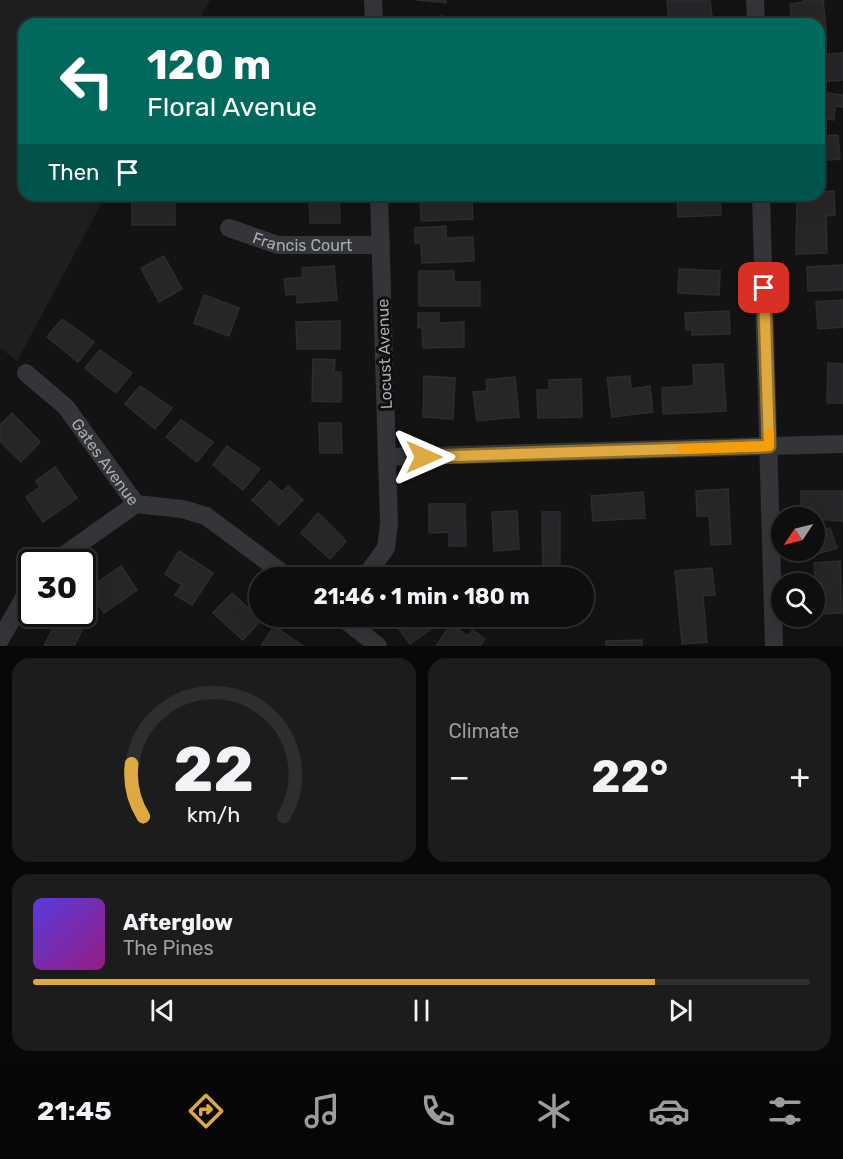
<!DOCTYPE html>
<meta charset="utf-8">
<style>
body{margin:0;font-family:Rubik,sans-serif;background:#1c1c1d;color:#f1f3f6;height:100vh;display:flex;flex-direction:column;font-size:22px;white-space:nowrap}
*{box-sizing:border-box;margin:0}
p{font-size:20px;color:#9b9c9e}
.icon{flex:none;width:33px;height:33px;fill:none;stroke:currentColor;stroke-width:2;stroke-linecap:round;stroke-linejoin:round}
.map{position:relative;height:646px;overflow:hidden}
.details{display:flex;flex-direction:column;gap:12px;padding:12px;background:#080808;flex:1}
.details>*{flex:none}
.banner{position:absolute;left:18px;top:18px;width:807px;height:183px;border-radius:18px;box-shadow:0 6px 24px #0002,0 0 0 2px #2e2e2f;background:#00695c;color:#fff;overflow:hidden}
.needle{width:39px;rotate:235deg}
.fabs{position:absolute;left:771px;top:507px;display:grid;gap:12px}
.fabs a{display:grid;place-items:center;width:54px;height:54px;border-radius:50%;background:#0e0e0f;box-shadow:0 6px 24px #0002,0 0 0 2px #2e2e2f;font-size:30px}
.speed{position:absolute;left:18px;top:549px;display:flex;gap:12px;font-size:30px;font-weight:700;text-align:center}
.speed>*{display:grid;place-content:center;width:78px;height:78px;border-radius:50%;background:#0e0e0f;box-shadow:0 6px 24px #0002,0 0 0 2px #2e2e2f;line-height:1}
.speed .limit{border:3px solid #111;border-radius:9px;background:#fff;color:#111}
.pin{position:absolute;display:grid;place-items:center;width:51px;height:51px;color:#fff;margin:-26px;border-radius:12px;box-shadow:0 3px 9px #0006}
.me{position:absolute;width:66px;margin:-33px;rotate:90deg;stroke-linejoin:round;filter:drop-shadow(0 0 4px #0008)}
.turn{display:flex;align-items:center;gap:21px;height:126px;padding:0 30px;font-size:27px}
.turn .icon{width:78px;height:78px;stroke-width:2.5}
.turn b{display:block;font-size:42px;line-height:51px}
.then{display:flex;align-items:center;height:57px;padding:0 30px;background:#0003;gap:12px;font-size:22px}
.big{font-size:45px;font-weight:700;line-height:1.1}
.details .widget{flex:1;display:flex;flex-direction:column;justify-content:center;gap:9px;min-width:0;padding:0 21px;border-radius:18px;background:#1c1c1d}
.details .dial{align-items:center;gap:0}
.dial svg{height:156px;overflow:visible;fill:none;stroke:#2e2e2f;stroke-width:7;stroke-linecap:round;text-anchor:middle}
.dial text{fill:#f1f3f6;stroke:none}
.song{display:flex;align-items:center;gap:18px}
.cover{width:72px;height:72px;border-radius:9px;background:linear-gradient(135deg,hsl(250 70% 55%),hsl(310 70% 35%))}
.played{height:6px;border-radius:3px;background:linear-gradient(90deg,#dea941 80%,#2e2e2f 80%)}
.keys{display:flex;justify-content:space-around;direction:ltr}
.heat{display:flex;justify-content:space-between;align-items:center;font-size:33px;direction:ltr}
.details .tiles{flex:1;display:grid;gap:12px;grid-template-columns:1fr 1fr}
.widget:last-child{grid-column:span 2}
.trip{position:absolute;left:249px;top:567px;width:345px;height:60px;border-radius:30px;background:#0e0e0f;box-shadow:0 6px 24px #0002,0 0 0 2px #2e2e2f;font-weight:700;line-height:60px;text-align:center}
.dock{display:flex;height:96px;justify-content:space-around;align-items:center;background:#060606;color:#9b9c9e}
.dock .icon{width:42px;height:42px}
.dock .active{color:#dea941}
.dock b{font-size:27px;color:#f1f3f6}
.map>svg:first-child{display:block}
.built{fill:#1f1f21}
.building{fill:#262628;stroke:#2d2d30;stroke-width:1.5}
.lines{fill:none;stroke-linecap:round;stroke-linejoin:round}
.minor{stroke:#343539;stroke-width:18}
.route-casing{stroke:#906e2a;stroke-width:15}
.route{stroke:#dea941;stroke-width:10}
.slow{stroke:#f59e0b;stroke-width:10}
.labels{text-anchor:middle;stroke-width:6;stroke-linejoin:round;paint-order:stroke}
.street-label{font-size:16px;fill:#a6aab3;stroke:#0e0e0f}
</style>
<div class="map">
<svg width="843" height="646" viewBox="0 0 843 646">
<rect width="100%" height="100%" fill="#131314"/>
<polygon class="built" points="0,0 210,0 197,24 24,24 24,195 106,195 17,361 0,348"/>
<g class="building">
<polygon points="416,0 446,0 446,3"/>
<polygon points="667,0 710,0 713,24 669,24"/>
<polygon points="804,0 823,0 827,40 819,41 819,24 792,24 790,4 804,2"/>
<polygon points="443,16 444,24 412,24 412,19"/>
<polygon points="843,53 843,80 819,82 819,55"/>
<polygon points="819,92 843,95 843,107 835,106 834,120 819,118"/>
<polygon points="838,135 840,159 819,161 819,136"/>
<polygon points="834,191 835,215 826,216 827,253 796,254 797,195 819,195 819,192"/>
<polygon points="309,195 339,195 340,223 310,223"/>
<polygon points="414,195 472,195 473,219 421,221 420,201 414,201"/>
<polygon points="677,195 720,195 721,215 678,217"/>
<rect x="132" y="200" width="43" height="25"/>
<polygon points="446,226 446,238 473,237 474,261 422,263 421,243 415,243 415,228"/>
<polygon points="164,256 182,289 159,302 141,268"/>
<polygon points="843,265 843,290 808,291 807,267"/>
<polygon points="334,266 337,300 297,303 297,294 286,295 284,279 303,277 302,268"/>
<polygon points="679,269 720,271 719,295 678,293"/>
<polygon points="419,271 454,271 454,282 480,282 480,306 419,306"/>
<polygon points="204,295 239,308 229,336 194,323"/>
<polygon points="843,300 843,327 818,329 816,302"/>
<polygon points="729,311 730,334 692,335 692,330 686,330 685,313"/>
<polygon points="418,313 439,313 439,323 464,322 464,347 423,348 422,327 418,328"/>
<polygon points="62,319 94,342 78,362 47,337"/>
<polygon points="340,321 340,349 297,349 296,322"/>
<polygon points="100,350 132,373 116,393 85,368"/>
<polygon points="313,359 335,360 334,372 341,372 341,402 312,401"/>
<polygon points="828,363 843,364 843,403 827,403"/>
<polygon points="723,364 726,411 663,414 662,388 694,386 693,365"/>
<polygon points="424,376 455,378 453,419 423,417"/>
<polygon points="630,376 631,389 650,386 653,412 612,417 607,378"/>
<polygon points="515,377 519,417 477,421 473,392 487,391 486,380"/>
<polygon points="581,379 582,417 538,418 537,390 549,390 549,380"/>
<polygon points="140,386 172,408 155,429 125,404"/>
<polygon points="12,413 40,442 21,462 0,441 0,425"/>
<polygon points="181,420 213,442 197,462 166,437"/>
<polygon points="319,423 341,423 342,453 320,453"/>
<polygon points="227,446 260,469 243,490 213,465"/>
<polygon points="55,467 77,498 43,522 26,497 40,487 36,481"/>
<polygon points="270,481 282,492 288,486 303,500 279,525 252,500"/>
<polygon points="728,489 731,544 711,545 709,516 697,516 696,491"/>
<polygon points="801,491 843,491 843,521 801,518"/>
<polygon points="643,492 645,518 593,521 591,496"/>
<polygon points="429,504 465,504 466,546 449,546 449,532 429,533"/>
<polygon points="517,511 519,549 494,551 492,512"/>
<polygon points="542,512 560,512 560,577 543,577"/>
<polygon points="318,513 346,541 330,559 301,533"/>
<polygon points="830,528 837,548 811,556 809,550 814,550 814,533"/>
<polygon points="179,551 213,573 192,605 175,595 182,585 165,574"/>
<polygon points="840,561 842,613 817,614 814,563"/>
<polygon points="121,566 137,590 104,613 88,589"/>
<polygon points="712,568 715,595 703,596 707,642 682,644 675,571"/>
<polygon points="232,593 261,620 243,640 213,613"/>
<polygon points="60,614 84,626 74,646 44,646"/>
<polygon points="397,616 433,616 438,624 410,644 396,625 400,622"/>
<polygon points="451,624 468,636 473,630 485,639 480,646 436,646"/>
<polygon points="274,626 303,646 261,646"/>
<polygon points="642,640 642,646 606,646 606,641"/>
</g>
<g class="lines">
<g class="minor">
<polyline points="373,0 374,24"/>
<polyline points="755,0 756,24"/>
<polyline points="761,195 774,646"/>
<path id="s1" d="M229,228L278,245H381"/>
<path id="s2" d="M26,373L66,407L136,504L182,509L206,516L289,578"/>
<polyline points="387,457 843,444"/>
<polyline points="54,562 136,504"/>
<polyline points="364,578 386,548 389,523 379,195"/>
<polyline points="340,616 378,646"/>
<polyline points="0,640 32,584"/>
</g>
</g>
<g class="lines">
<g class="route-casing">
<polyline id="route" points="424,457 769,446 764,288"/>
</g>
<use href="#route" class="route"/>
<polyline class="slow" points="682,449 769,446 769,433"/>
</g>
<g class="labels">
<g class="street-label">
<text dy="6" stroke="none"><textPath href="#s1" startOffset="76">Francis Court</textPath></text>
<text transform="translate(384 354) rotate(-92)" y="6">Locust Avenue</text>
<text dy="6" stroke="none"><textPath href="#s2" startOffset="120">Gates Avenue</textPath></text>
</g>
</g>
</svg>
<div class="fabs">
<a><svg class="needle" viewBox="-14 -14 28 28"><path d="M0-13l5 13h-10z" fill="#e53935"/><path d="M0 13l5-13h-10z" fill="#9b9c9e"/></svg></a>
<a><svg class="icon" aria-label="search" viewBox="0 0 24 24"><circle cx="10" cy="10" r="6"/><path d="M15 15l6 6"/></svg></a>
</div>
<div class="speed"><div class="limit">30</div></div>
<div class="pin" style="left:764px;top:288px;background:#d93025"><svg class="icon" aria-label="arrive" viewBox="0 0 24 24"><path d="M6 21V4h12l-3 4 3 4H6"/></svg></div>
<svg class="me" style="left:424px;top:457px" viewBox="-20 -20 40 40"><path d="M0-17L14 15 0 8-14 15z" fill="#dea941" stroke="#fff" stroke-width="4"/></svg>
<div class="trip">21:46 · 1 min · 180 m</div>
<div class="banner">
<div class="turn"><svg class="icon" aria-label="left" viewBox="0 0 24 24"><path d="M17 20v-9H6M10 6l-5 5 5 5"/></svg><div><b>120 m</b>Floral Avenue</div></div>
<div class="then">Then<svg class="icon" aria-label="arrive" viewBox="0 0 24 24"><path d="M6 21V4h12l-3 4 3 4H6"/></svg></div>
</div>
</div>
<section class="details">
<div class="tiles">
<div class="widget dial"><svg viewBox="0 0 100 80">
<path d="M14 69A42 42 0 1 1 86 69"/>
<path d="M14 69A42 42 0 0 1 8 42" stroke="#dea941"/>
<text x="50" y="56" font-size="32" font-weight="700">22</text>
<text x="50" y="72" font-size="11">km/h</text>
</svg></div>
<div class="widget"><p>Climate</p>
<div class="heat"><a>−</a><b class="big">22°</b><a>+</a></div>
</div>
<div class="widget">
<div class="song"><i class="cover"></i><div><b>Afterglow</b><p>The Pines</p></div></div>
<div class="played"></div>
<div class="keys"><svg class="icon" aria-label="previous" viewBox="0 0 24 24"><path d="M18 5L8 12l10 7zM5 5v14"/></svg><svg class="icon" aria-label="pause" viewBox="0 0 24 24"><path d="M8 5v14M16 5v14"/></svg><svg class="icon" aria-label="next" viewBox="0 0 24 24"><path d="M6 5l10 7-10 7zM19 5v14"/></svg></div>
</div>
</div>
</section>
<nav class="dock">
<b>21:45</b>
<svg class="icon active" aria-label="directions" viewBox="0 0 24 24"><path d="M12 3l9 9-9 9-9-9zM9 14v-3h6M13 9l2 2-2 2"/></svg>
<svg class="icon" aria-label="music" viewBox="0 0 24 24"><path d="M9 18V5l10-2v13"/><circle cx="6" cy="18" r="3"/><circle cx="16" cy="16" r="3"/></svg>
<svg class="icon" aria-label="phone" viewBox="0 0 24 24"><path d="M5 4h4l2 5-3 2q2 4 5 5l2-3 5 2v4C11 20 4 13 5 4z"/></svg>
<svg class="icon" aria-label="climate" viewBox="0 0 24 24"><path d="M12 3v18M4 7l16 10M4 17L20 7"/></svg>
<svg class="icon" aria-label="car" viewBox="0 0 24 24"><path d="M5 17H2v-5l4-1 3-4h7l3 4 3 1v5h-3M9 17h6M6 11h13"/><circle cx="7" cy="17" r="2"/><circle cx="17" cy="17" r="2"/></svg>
<svg class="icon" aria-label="filters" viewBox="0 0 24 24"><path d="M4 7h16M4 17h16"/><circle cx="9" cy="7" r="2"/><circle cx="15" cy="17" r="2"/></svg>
</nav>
